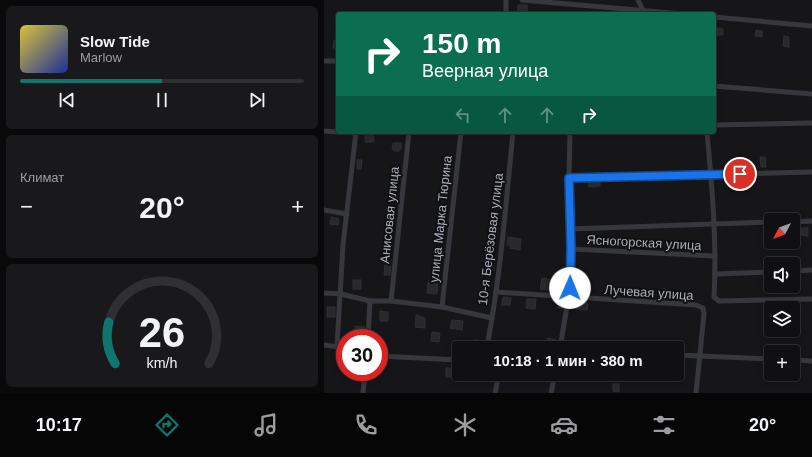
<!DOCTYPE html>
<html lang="ru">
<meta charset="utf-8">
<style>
body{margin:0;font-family:Helvetica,sans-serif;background:#19191b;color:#f1f3f6;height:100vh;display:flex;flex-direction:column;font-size:15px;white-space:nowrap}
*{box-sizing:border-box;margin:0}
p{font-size:13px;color:#9c9d9f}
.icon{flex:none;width:22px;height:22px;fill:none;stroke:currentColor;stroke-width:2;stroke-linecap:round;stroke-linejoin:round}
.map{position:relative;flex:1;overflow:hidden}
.sheet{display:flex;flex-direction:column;gap:6px;padding:6px;background:#09090a;width:324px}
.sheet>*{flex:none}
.guide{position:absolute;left:12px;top:12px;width:380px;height:122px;border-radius:4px;box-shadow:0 2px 6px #0003,0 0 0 1px #303032;background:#0b6e4f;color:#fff;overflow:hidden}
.needle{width:26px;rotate:229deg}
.buttons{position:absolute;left:440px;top:213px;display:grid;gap:8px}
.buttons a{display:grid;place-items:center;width:36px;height:36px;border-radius:4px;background:#101012;box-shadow:0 2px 6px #0003,0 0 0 1px #303032;font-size:20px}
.speed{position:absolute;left:12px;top:329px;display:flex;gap:8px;font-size:20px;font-weight:700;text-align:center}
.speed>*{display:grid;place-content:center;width:52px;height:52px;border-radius:50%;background:#101012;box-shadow:0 2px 6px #0003,0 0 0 1px #303032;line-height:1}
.speed .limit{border:6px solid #d22;background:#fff;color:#111}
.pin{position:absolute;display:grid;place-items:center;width:34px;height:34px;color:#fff;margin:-17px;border:2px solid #fff;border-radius:50%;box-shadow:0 1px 4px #0007}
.me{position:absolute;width:44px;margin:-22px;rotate:1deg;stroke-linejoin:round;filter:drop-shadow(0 0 3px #0008)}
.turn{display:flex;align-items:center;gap:14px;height:84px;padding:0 20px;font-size:18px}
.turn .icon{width:52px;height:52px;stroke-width:2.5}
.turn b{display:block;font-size:28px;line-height:34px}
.lanes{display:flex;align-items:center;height:38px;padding:0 20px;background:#0003;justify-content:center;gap:20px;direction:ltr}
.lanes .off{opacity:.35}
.big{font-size:30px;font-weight:700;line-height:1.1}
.sheet .card{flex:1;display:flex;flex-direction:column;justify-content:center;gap:6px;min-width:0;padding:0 14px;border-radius:6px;background:#19191b}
.sheet .dial{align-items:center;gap:0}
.dial svg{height:104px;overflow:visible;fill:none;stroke:#303032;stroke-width:7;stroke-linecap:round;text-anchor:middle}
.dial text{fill:#f1f3f6;stroke:none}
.song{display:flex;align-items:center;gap:12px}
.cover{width:48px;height:48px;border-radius:6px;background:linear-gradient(135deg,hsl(50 70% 55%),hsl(230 70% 35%))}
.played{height:4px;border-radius:2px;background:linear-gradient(90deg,#0f766e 50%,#303032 50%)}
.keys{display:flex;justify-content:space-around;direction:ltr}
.heat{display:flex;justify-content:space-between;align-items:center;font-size:22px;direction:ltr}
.trip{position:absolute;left:128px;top:341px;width:232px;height:40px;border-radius:4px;background:#101012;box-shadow:0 2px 6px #0003,0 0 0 1px #303032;font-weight:700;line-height:40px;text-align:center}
.menu{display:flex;height:64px;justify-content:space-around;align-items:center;background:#060607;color:#9c9d9f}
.menu .icon{width:28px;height:28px}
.menu .active{color:#0f766e}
.menu b{font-size:18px;color:#f1f3f6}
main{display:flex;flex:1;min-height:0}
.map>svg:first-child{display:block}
.building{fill:#29292c;stroke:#303034}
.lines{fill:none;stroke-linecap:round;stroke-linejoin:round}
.minor{stroke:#37383d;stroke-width:5}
.route-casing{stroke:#114b97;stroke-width:10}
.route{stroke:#1a73e8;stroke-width:7}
.labels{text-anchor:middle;stroke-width:4;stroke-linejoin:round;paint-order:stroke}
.street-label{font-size:13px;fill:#a8adb8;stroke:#111113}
</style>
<main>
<section class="sheet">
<div class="card">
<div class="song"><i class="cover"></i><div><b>Slow Tide</b><p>Marlow</p></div></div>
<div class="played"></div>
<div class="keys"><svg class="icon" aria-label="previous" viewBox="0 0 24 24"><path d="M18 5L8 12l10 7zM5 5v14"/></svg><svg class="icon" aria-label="pause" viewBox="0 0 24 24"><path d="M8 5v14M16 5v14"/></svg><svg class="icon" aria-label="next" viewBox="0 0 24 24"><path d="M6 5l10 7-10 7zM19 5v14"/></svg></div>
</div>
<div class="card"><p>Климат</p>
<div class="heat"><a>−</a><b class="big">20°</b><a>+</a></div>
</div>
<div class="card dial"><svg viewBox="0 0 100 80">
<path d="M14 69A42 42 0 1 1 86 69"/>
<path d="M14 69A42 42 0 0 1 9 37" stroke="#0f766e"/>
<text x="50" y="56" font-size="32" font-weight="700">26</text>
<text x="50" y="72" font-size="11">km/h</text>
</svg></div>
</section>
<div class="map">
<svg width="488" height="393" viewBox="0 0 488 393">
<rect width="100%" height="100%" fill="#161618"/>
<g class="building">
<polygon points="194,5 203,5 203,13 194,12"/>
<polygon points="393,28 399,29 399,35 393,35"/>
<polygon points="432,30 438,31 438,37 431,36"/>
<polygon points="460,36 465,37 465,47 459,46"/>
<polygon points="10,40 14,41 14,48 9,48"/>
<polygon points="41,132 49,132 50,142 41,142"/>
<polygon points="69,143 77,143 77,149 75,149 75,151 70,151 71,149 68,149"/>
<polygon points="436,157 441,157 442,167 437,167"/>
<polygon points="33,160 38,160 37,169 33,169"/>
<polygon points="276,181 276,186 265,187 264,182"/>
<polygon points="7,217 15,219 14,225 6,224"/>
<polygon points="477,228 484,228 484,236 477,235"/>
<polygon points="184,237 197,239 196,250 186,248 186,245 183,245"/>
<polygon points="61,265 67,266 66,275 60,275"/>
<polygon points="218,278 227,280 226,290 216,289"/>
<rect x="29" y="280" width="8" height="9"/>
<polygon points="104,282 114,283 113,294 103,293"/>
<polygon points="179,297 187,298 186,305 178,305"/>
<polygon points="203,299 212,299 211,309 202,308"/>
<polygon points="234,300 240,301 239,308 234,308"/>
<polygon points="253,302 264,303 263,310 252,309"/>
<rect x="3" y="307" width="8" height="10"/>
<polygon points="56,311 64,312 64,321 56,321"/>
<polygon points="92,315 101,318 101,328 91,327"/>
<polygon points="128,320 139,321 138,330 126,328"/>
<polygon points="31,326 41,327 40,338 31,337"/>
<polygon points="108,332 116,333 115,342 107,341"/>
<polygon points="224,338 232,340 230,347 222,345"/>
<polygon points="150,340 160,341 161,348 150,348"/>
<polygon points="122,368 130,368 129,377 122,377"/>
<polygon points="289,384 295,384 295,392 289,391"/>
</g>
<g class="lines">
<g class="minor">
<polyline points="198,0 359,14"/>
<polyline points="314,0 319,10"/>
<polyline points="182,14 182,0"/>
<polyline points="390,17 488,26"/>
<polyline points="0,61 14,61"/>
<polyline points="390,86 488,94"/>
<polyline points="390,125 488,123"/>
<polyline points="0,131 14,132"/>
<polyline points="18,132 32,133"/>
<path d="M383,132C388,187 393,241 390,297L395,301L488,299"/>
<polyline points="245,178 488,172"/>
<polyline points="0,210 23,214"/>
<polyline points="469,222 488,221"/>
<polyline points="245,229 447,222"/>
<polyline points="247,249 391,256"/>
<polyline points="469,271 488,270"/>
<polyline points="391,274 447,272"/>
<polyline points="172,292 372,305 379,308 380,314 372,393"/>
<polyline points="0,293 17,294 46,301 67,301 118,307 168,318"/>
<polyline points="67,301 85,132"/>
<polyline points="118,307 137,132"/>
<polyline points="44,338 46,301"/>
<polyline points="0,345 21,348"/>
<polyline points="13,346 19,245 32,132"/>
<path d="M165,348L164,341C177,272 182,202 189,132"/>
<polyline points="236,348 246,288 247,249 245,178 246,132"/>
<polyline points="236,348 243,348"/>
<polyline points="353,355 447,359"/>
<polyline points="55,356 135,360"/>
<polyline points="469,360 488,361"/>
<polyline points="39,393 41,372"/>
<polyline points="171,393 175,374"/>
<polyline points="227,393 231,374"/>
</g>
</g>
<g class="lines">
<g class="route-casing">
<polyline id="route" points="246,288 247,249 245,178 416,174"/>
</g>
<use href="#route" class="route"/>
</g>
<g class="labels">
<g class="street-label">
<text transform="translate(65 215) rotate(-84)" y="5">Анисовая улица</text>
<text transform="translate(116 219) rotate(-84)" y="5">улица Марка Тюрина</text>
<text transform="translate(166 239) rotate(-83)" y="5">10-я Берёзовая улица</text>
<text transform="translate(320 242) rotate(3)" y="5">Ясногорская улица</text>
<text transform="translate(325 292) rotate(4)" y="5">Лучевая улица</text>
</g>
</g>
</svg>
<div class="buttons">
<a><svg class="needle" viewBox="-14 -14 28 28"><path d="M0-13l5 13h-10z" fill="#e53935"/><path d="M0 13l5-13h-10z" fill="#9c9d9f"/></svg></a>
<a><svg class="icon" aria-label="sound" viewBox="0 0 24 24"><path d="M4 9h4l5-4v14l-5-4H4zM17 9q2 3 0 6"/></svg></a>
<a><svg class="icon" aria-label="layers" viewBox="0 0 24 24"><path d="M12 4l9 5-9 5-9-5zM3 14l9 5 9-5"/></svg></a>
<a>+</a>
</div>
<div class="speed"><div class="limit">30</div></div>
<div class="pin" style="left:416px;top:174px;background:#d93025"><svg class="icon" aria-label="arrive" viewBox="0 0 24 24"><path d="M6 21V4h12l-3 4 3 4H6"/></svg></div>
<svg class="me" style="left:246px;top:288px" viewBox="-20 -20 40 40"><circle r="19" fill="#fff"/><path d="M0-13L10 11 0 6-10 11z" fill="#1a73e8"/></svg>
<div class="trip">10:18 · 1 мин · 380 m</div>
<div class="guide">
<div class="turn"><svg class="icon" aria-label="right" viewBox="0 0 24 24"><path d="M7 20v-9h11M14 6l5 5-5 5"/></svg><div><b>150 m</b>Веерная улица</div></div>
<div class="lanes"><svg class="icon off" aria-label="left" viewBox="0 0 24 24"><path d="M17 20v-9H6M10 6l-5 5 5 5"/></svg><svg class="icon off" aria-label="ahead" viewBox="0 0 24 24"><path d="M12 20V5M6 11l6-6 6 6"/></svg><svg class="icon off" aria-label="ahead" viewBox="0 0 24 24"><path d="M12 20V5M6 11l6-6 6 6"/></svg><svg class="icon" aria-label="right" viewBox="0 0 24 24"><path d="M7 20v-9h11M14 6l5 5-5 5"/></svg></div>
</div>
</div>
</main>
<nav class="menu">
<b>10:17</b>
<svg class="icon active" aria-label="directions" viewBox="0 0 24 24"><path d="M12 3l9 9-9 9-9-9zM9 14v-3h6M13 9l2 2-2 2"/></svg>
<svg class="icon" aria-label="music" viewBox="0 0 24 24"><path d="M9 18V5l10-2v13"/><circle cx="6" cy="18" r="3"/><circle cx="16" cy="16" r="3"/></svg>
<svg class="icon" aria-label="phone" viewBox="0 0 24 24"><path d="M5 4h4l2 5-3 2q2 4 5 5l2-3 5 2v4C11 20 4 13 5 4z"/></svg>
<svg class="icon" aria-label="climate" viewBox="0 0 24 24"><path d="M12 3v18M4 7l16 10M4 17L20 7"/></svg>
<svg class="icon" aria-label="car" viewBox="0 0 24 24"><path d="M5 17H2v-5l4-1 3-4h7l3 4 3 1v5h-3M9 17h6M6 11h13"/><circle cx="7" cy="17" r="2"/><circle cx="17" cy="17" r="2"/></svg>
<svg class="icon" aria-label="filters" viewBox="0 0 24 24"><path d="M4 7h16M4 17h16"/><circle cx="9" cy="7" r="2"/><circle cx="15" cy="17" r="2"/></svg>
<b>20°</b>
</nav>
